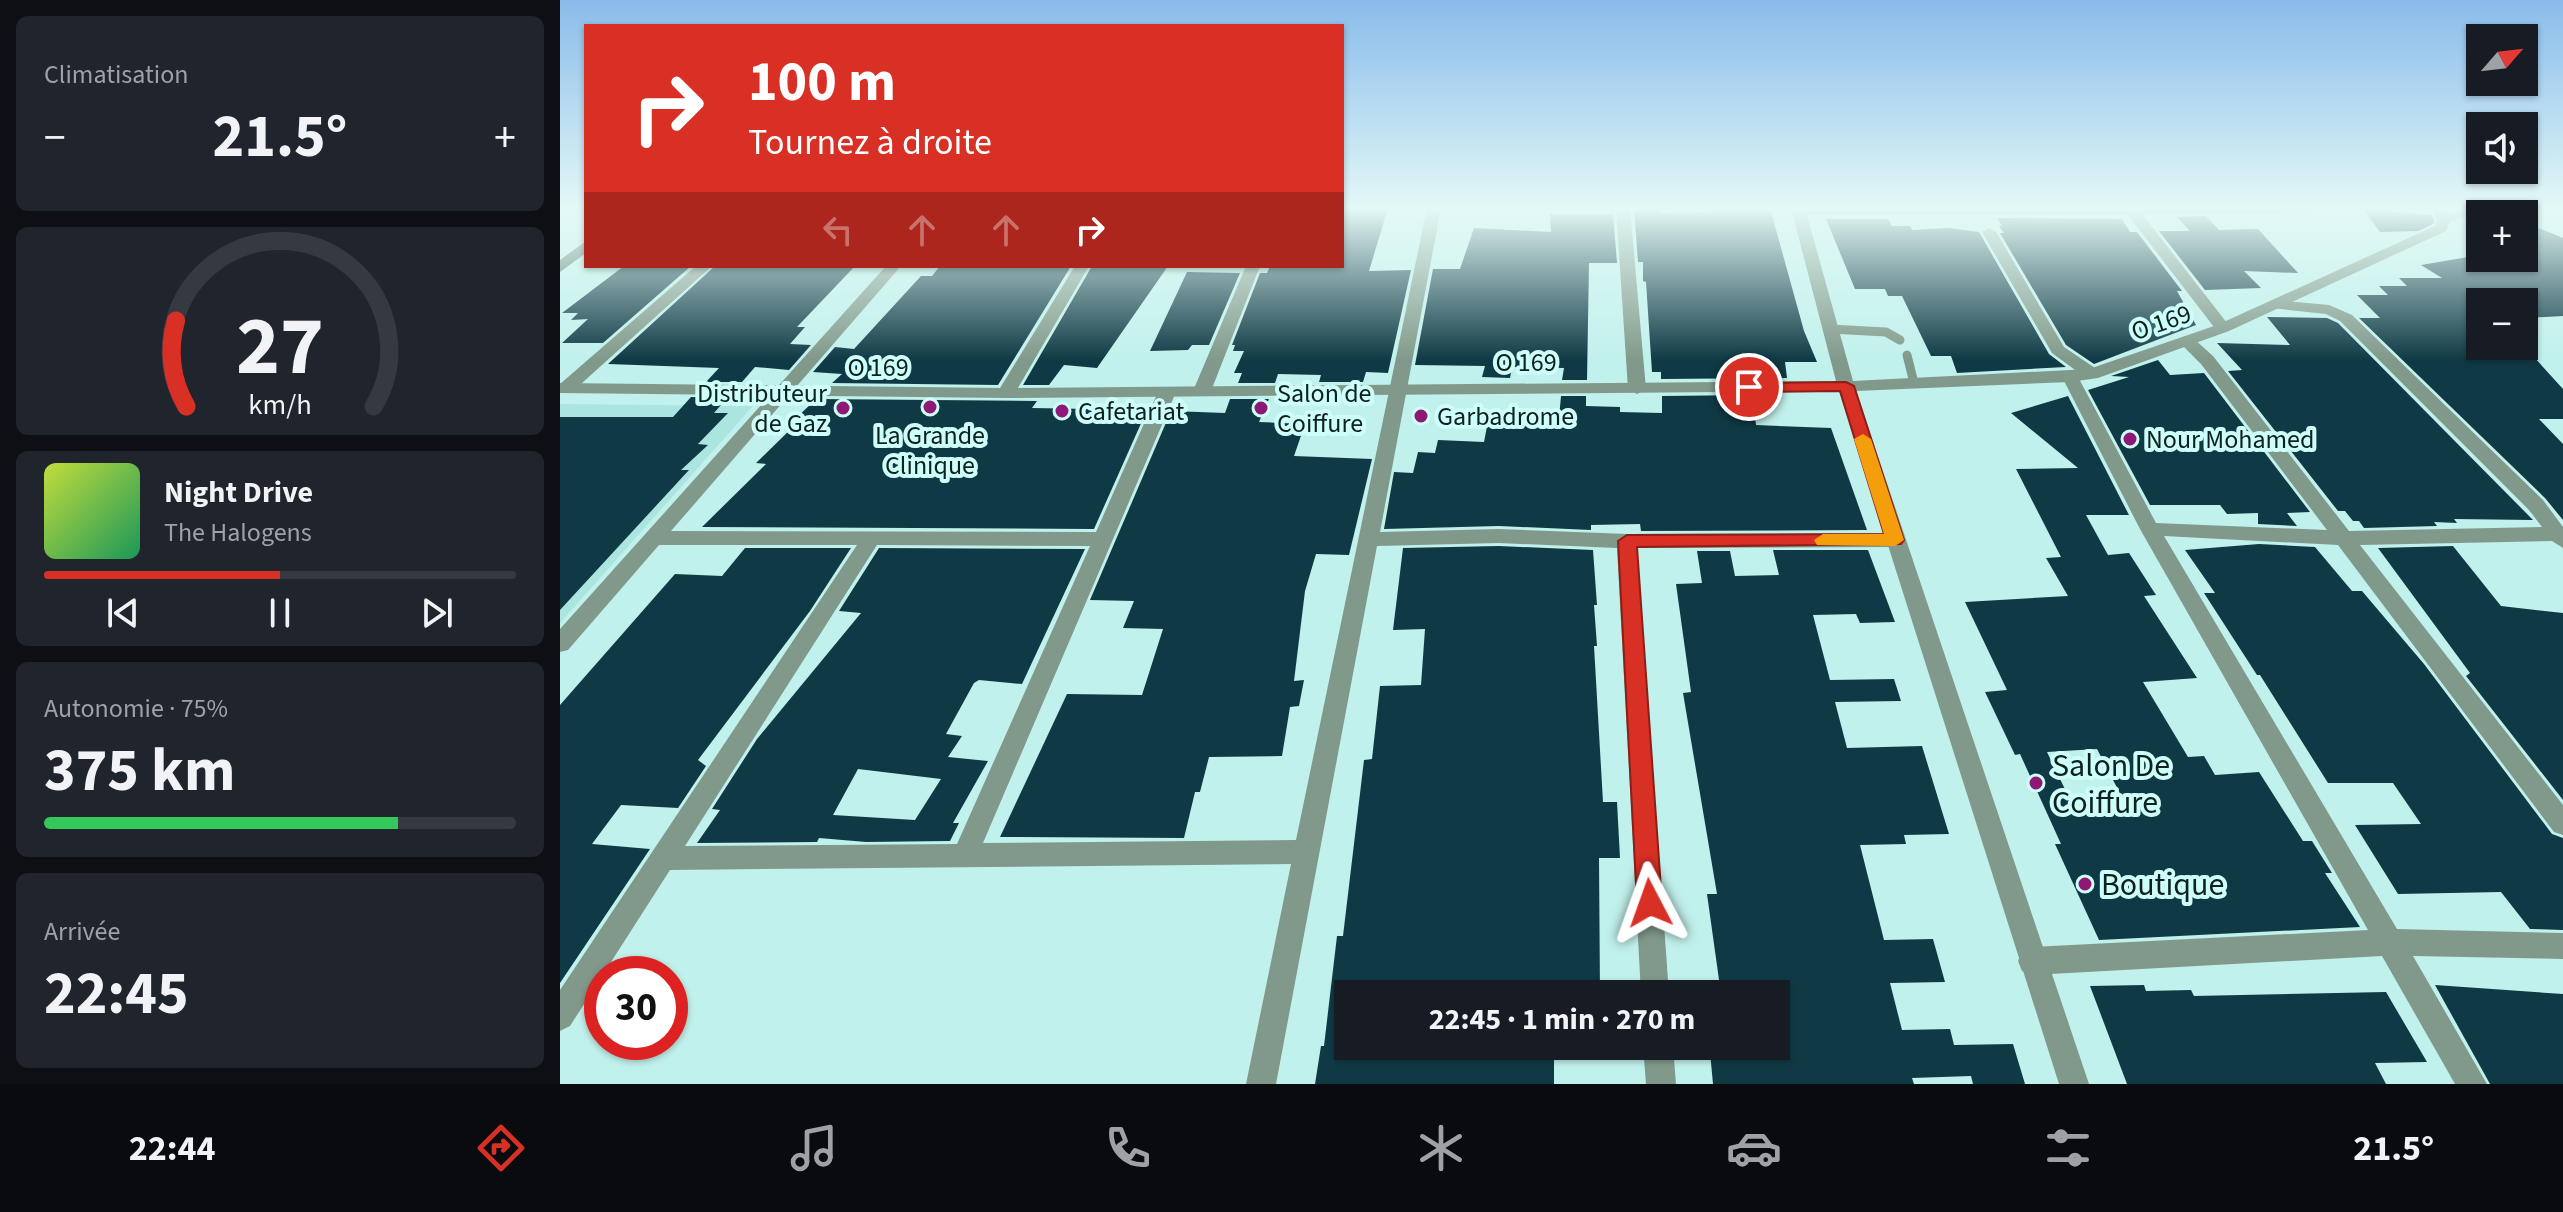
<!DOCTYPE html>
<html lang="fr">
<meta charset="utf-8">
<style>
body{margin:0;font-family:"Source Sans 3",sans-serif;background:#20242c;color:#f1f3f6;height:100vh;display:flex;flex-direction:column;font-size:30px;white-space:nowrap}
*{box-sizing:border-box;margin:0}
p{font-size:26px;color:#9ea1a6}
.icon{flex:none;width:44px;height:44px;fill:none;stroke:currentColor;stroke-width:2;stroke-linecap:round;stroke-linejoin:round}
.map{position:relative;flex:1;overflow:hidden}
.sheet{display:flex;flex-direction:column;gap:16px;padding:16px;background:#0d0f14;width:560px}
.sheet>*{flex:none}
.hud{position:absolute;left:24px;top:24px;width:760px;height:244px;border-radius:0px;box-shadow:0 2px 6px #0004;background:#d93025;color:#fff;overflow:hidden}
.needle{width:52px;rotate:62deg}
.controls{position:absolute;left:1906px;top:24px;display:grid;gap:16px}
.controls a{display:grid;place-items:center;width:72px;height:72px;border-radius:0px;background:#171b24;box-shadow:0 2px 6px #0004;font-size:40px}
.speed{position:absolute;left:24px;top:956px;display:flex;gap:16px;font-size:40px;font-weight:700;text-align:center}
.speed>*{display:grid;place-content:center;width:104px;height:104px;border-radius:50%;background:#171b24;box-shadow:0 2px 6px #0004;line-height:1}
.speed .limit{border:12px solid #d22;background:#fff;color:#111}
.pin{position:absolute;display:grid;place-items:center;width:68px;height:68px;color:#fff;margin:-34px;border:4px solid #fff;border-radius:50%;box-shadow:0 2px 8px #0007}
.me{position:absolute;width:88px;margin:-44px;rotate:356deg;stroke-linejoin:round;filter:drop-shadow(0 0 6px #0008)}
.turn{display:flex;align-items:center;gap:28px;height:168px;padding:0 32px;font-size:36px}
.turn .icon{width:104px;height:104px;stroke-width:2.5}
.turn b{display:block;font-size:56px;line-height:68px}
.lanes{display:flex;align-items:center;height:76px;padding:0 32px;background:#0003;justify-content:center;gap:40px;direction:ltr}
.lanes .off{opacity:.35}
.big{font-size:60px;font-weight:700;line-height:1.1}
.sheet .tile{flex:1;display:flex;flex-direction:column;justify-content:center;gap:12px;min-width:0;padding:0 28px;border-radius:12px;background:#20242c}
.sheet .dial{align-items:center;gap:0}
.dial svg{height:208px;overflow:visible;fill:none;stroke:#363941;stroke-width:7;stroke-linecap:round;text-anchor:middle}
.dial text{fill:#f1f3f6;stroke:none}
.song{display:flex;align-items:center;gap:24px}
.cover{width:96px;height:96px;border-radius:12px;background:linear-gradient(135deg,hsl(70 70% 55%),hsl(150 70% 35%))}
.played{height:8px;border-radius:4px;background:linear-gradient(90deg,#d93025 50%,#363941 50%)}
.keys{display:flex;justify-content:space-around;direction:ltr}
.heat{display:flex;justify-content:space-between;align-items:center;font-size:44px;direction:ltr}
.charge{height:12px;border-radius:6px;background:linear-gradient(90deg,#34c759 75%,#363941 0)}
.trip{position:absolute;left:774px;top:980px;width:456px;height:80px;border-radius:0px;background:#171b24;box-shadow:0 2px 6px #0004;font-weight:700;line-height:80px;text-align:center}
.tab-bar{display:flex;height:128px;justify-content:space-around;align-items:center;background:#090b0e;color:#9ea1a6}
.tab-bar .icon{width:56px;height:56px}
.tab-bar .active{color:#d93025}
.tab-bar b{font-size:36px;color:#f1f3f6}
main{display:flex;flex:1;min-height:0}
.map>svg:first-child{display:block}
.built{fill:#ace5df}
.building{fill:#0f3a45;fill-rule:evenodd}
.lines{fill:none;stroke-linecap:round;stroke-linejoin:round}
.service{stroke:#81998a;stroke-width:9}
.minor{fill:#81998a;fill-rule:evenodd}
.tertiary{fill:#81998a;fill-rule:evenodd}
.secondary{fill:#50735f;fill-rule:evenodd}
.route{fill:#d93025;stroke:#8d1f18;stroke-width:2}
.slow{fill:#f59e0b}
.poi-dot{fill:#8f1776;stroke:#cefef9;stroke-width:3}
.labels{text-anchor:middle;stroke-width:8;stroke-linejoin:round;paint-order:stroke}
.street-label{font-size:26px;fill:#0e211f;stroke:#cefef9}
.poi-label{font-size:26px;fill:#0e211f;stroke:#cefef9;text-anchor:start}
.near-poi-label{font-size:32px;fill:#0e211f;stroke:#cefef9;text-anchor:start}
</style>
<main>
<section class="sheet">
<div class="tile"><p>Climatisation</p>
<div class="heat"><a>−</a><b class="big">21.5°</b><a>+</a></div>
</div>
<div class="tile dial"><svg viewBox="0 0 100 80">
<path d="M14 69A42 42 0 1 1 86 69"/>
<path d="M14 69A42 42 0 0 1 10 36" stroke="#d93025"/>
<text x="50" y="56" font-size="32" font-weight="700">27</text>
<text x="50" y="72" font-size="11">km/h</text>
</svg></div>
<div class="tile">
<div class="song"><i class="cover"></i><div><b>Night Drive</b><p>The Halogens</p></div></div>
<div class="played"></div>
<div class="keys"><svg class="icon" aria-label="previous" viewBox="0 0 24 24"><path d="M18 5L8 12l10 7zM5 5v14"/></svg><svg class="icon" aria-label="pause" viewBox="0 0 24 24"><path d="M8 5v14M16 5v14"/></svg><svg class="icon" aria-label="next" viewBox="0 0 24 24"><path d="M6 5l10 7-10 7zM19 5v14"/></svg></div>
</div>
<div class="tile"><p>Autonomie · 75%</p><b class="big">375 km</b><div class="charge"></div></div>
<div class="tile"><p>Arrivée</p><b class="big">22:45</b></div>
</section>
<div class="map">
<svg width="2003" height="1084" viewBox="0 0 2003 1084">
<rect width="100%" height="100%" fill="#c1f1ec"/>
<polygon class="built" points="0,404 193,406 0,623"/>
<g class="building">
<polygon points="828,208 809,271 851,270 828,373 806,372 803,382 759,382 761,375 718,374 715,383 678,383 682,373 674,373 684,351 673,351 675,345 672,345 700,273 707,273 710,266 782,266 782,209"/>
<polygon points="1074,208 1101,208 1101,213 1151,212 1150,208 1210,208 1244,331 1257,362 1225,362 1227,378 1101,379 1101,372 1092,372 1086,282 1083,281 1083,262 1078,262"/>
<polygon points="1803,209 1872,215 1874,220 1873,224 1858,231 1820,232"/>
<polygon points="990,214 1053,214 1057,263 1029,263 1027,380 1002,380 1004,368 952,367 950,378 922,377 925,366 855,365 873,269 900,269 914,228 991,232"/>
<polygon points="1646,216 1659,230 1698,229 1738,273 1684,271 1701,288 1645,290 1599,231 1630,231 1617,217"/>
<polygon points="1437,218 1562,219 1570,232 1577,232 1622,291 1617,291 1636,325 1534,364 1506,345 1440,233 1444,233 1439,226 1442,226"/>
<polygon points="1266,219 1328,219 1332,226 1350,226 1352,230 1389,228 1419,232 1489,354 1506,367 1397,373 1391,356 1371,356 1342,296 1328,296 1325,289 1295,289"/>
<polygon points="1964,222 2003,238 2003,316 1964,318 1964,302 1920,302 1920,346 1964,346 2003,389 2003,419 1979,419 2003,444 2003,520 1985,498 1799,318 1820,318 1797,295 1828,295 1819,286 1847,286 1839,278 1882,278 1861,265 1920,255 1920,258 1964,261"/>
<polygon points="64,266 131,266 43,343 2,343 28,319 11,320 18,313 2,313"/>
<polygon points="155,266 295,266 237,327 245,327 230,344 251,345 229,370 195,367 182,382 146,382 159,368 48,364"/>
<polygon points="380,266 511,266 438,385 272,383 282,374 253,372 275,347 294,349 361,276 372,276"/>
<polygon points="532,266 608,266 537,368 504,365 489,385 463,385"/>
<polygon points="627,272 680,273 649,345 632,345 628,350 590,351"/>
<polygon points="1707,317 1767,318 1778,323 1973,520 1894,519 1897,523 1874,522 1877,526 1804,528 1799,521 1793,521 1785,511 1778,511 1668,371 1682,370 1657,343 1730,345"/>
<polygon points="1598,360 1610,375 1644,373 1750,512 1727,513 1737,526 1698,524 1698,513 1667,514 1660,505 1590,505 1528,390 1569,377 1551,376"/>
<polygon points="1192,395 1196,425 1271,428 1307,530 1081,531 1080,524 1031,525 1031,530 939,526 824,529 834,472 853,473 858,452 875,453 878,440 924,442 929,416 999,418 1001,396 1026,396 1026,406 1060,407 1060,412 1102,413 1102,396"/>
<path d="M1508,396L1569,515H1526L1548,555L1569,553L1596,595L1584,596L1637,678L1583,682L1628,757L1644,756L1655,775L1699,772L1743,841H1752L1772,873H1765L1800,927L1539,940L1495,844H1501L1460,754L1455,755L1425,692L1447,690L1405,602L1508,596L1486,558L1501,557L1456,469L1518,468L1451,413ZM1537,749L1567,807L1515,810L1487,752Z"/>
<polygon points="131,397 167,398 154,413 168,413 138,444 148,445 121,470 129,470 0,610 0,417 113,417"/>
<polygon points="256,399 477,401 472,408 587,410 534,529 142,527 206,464 196,463 236,424 230,424"/>
<polygon points="670,399 709,399 699,422 745,424 734,456 812,459 789,555 756,554 745,591 734,681 744,680 739,706 730,707 722,756 649,757 640,792 635,792 624,838 440,837 507,694 582,695 603,629 563,628 574,601 530,600 611,411 665,413"/>
<polygon points="1699,544 1755,547 1792,591 1802,591 1864,664 1992,834 2003,838 2003,930 1970,929 1941,892 1838,894 1795,825 1861,824 1833,783 1768,783 1700,675 1697,675 1644,593 1655,593 1625,550"/>
<polygon points="939,546 1033,550 1037,605 1034,605 1037,646 1034,646 1043,802 1057,802 1060,858 1039,858 1040,994 788,994 788,1046 908,1046 907,1054 956,1053 956,1046 994,1046 994,1084 755,1084 761,1046 764,1046 777,936 783,936 804,760 812,759 820,686 861,685 865,629 833,630 843,548"/>
<polygon points="1893,546 1941,606 2003,613 2003,800 1906,676 1910,673 1818,548"/>
<polygon points="185,548 291,548 250,611 138,760 146,766 118,808 61,805 32,844 90,849 0,983 0,705 115,574 162,576"/>
<path d="M319,548L525,549L462,684L419,680L414,683L386,734L402,736L388,757L428,761L393,823H399L390,841L306,842L259,838L257,842L137,843L160,810L152,809L197,739L301,613L279,611ZM298,769L381,779L355,820L273,815Z"/>
<polygon points="1213,550 1308,550 1335,622 1300,623 1296,614 1253,615 1270,680 1334,679 1341,701 1275,702 1287,748 1362,746 1389,834 1344,835 1346,844 1300,845 1324,940 1373,939 1385,982 1330,983 1342,1030 1390,1029 1394,1045 1453,1044 1465,1084 1413,1084 1411,1076 1352,1078 1354,1084 1153,1084 1150,1052 1224,1050 1216,994 1161,994 1147,894 1157,894 1123,693 1131,692 1116,584 1142,583 1137,551 1170,551 1175,576 1219,575"/>
<polygon points="1584,985 1586,991 1631,990 1634,996 1826,992 1867,1062 1815,1063 1826,1084 1567,1084 1530,986"/>
<polygon points="1875,985 2003,994 2003,1084 1930,1084"/>
</g>
<g class="lines">
<g class="service">
<polyline points="1270,329 1326,332 1340,340"/>
<polyline points="1347,355 1354,383"/>
</g>
<g class="minor">
<path d="M867,208H881L820,532L939,529L1067,534L1335,533L1345,540L1335,547L1077,548L1109,994H1081L1057,548L939,543L817,546L716,1084H686L731,864L110,870L10,1026L0,1031V990L297,545H99L8,650L0,652V629L326,266H341L111,531L536,532L598,392L607,387L613,388L616,392L423,843L736,840ZM317,545L530,546L397,844L125,846Z"/>
<polygon points="1056,208 1070,208 1086,389 1077,394 1068,389"/>
<polygon points="1234,208 1755,208 1748,212 1582,214 1671,328 1663,333 1657,331 1568,215 1239,215 1234,214"/>
<polygon points="1907,208 1928,208 1884,224 1877,220"/>
<polygon points="1429,228 1436,232 1504,347 1538,370 1540,374 1538,378 1526,378 1492,353 1422,232"/>
<polygon points="136,266 152,266 12,392 0,392 0,384"/>
<polygon points="515,266 529,266 455,393 446,398 440,397 437,393"/>
<polygon points="686,266 700,266 651,391 648,395 636,395 633,391"/>
<polygon points="1716,300 1769,305 1792,315 1983,500 2003,527 2003,548 1992,541 1800,545 2003,805 2003,835 1994,832 1778,545 1604,536 1837,929 2003,933 2003,959 1853,956 1927,1084 1895,1084 1822,956 1472,975 1462,971 1458,961 1462,951 1472,947 1808,930 1580,529 1502,377 1504,373 1510,372 1518,377 1596,523 1767,530 1641,364 1621,344 1619,341 1627,336 1633,338 1653,356 1789,531 1982,527 1969,510 1780,321 1766,314 1711,308 1708,305"/>
<polygon points="1083,1046 1113,1046 1116,1084 1086,1084"/>
</g>
<polygon class="tertiary" points="1231,208 1245,208 1293,381 1529,369 1657,325 1875,226 1877,220 1872,208 1886,208 1891,220 1886,231 1669,331 1538,378 1510,382 1296,391 1529,1084 1499,1084 1279,391 446,398 0,393 0,383 446,388 1276,381"/>
<polygon class="secondary" points="26,241 26,253 0,272 0,260"/>
</g>
<linearGradient id="sky" x2="0" y2="1"><stop stop-color="#89bbeb"/><stop offset="0.58" stop-color="#e3f9f6"/><stop offset="1" stop-color="#e3f9f6" stop-opacity="0"/></linearGradient>
<rect width="2003" height="360" fill="url(#sky)"/>
<polygon class="route" points="1286,382 1294,386 1344,540 1341,544 1077,547 1102,903 1098,911 1090,915 1081,911 1077,903 1058,541 1067,535 1324,534 1280,391 1189,392 1181,387 1189,383"/>
<polygon class="slow" points="1303,434 1311,439 1344,540 1335,546 1257,545 1254,540 1263,534 1324,534 1294,439"/>
<g class="poi-dot">
<circle cx="370" cy="407" r="8"/>
<circle cx="283" cy="408" r="8"/>
<circle cx="701" cy="408" r="8"/>
<circle cx="502" cy="411" r="8"/>
<circle cx="861" cy="416" r="8"/>
<circle cx="1570" cy="439" r="8"/>
<circle cx="1476" cy="783" r="8"/>
<circle cx="1525" cy="884" r="8"/>
</g>
<g class="labels">
<g class="street-label">
<text transform="translate(1601 322) rotate(-19)" y="9">O 169</text>
<text x="966" y="371">O 169</text>
<text x="318" y="376">O 169</text>
</g>
<g class="poi-label">
<text x="267" y="402" text-anchor="end">Distributeur<tspan x="267" dy="30">de Gaz</tspan></text>
<text x="717" y="402">Salon de<tspan x="717" dy="30">Coiffure</tspan></text>
<text x="518" y="420">Cafetariat</text>
<text x="877" y="425">Garbadrome</text>
<text x="370" y="444" text-anchor="middle">La Grande<tspan x="370" dy="30">Clinique</tspan></text>
<text x="1586" y="448">Nour Mohamed</text>
</g>
<g class="near-poi-label">
<text x="1492" y="776">Salon De<tspan x="1492" dy="37">Coiffure</tspan></text>
<text x="1541" y="895">Boutique</text>
</g>
</g>
</svg>
<div class="controls">
<a><svg class="needle" viewBox="-14 -14 28 28"><path d="M0-13l5 13h-10z" fill="#e53935"/><path d="M0 13l5-13h-10z" fill="#9ea1a6"/></svg></a>
<a><svg class="icon" aria-label="sound" viewBox="0 0 24 24"><path d="M4 9h4l5-4v14l-5-4H4zM17 9q2 3 0 6"/></svg></a>
<a>+</a>
<a>−</a>
</div>
<div class="speed"><div class="limit">30</div></div>
<div class="pin" style="left:1189px;top:387px;background:#d93025"><svg class="icon" aria-label="arrive" viewBox="0 0 24 24"><path d="M6 21V4h12l-3 4 3 4H6"/></svg></div>
<svg class="me" style="left:1090px;top:903px" viewBox="-20 -20 40 40"><path d="M0-17L14 15 0 8-14 15z" fill="#d93025" stroke="#fff" stroke-width="4"/></svg>
<div class="trip">22:45 · 1 min · 270 m</div>
<div class="hud">
<div class="turn"><svg class="icon" aria-label="right" viewBox="0 0 24 24"><path d="M7 20v-9h11M14 6l5 5-5 5"/></svg><div><b>100 m</b>Tournez à droite</div></div>
<div class="lanes"><svg class="icon off" aria-label="left" viewBox="0 0 24 24"><path d="M17 20v-9H6M10 6l-5 5 5 5"/></svg><svg class="icon off" aria-label="ahead" viewBox="0 0 24 24"><path d="M12 20V5M6 11l6-6 6 6"/></svg><svg class="icon off" aria-label="ahead" viewBox="0 0 24 24"><path d="M12 20V5M6 11l6-6 6 6"/></svg><svg class="icon" aria-label="right" viewBox="0 0 24 24"><path d="M7 20v-9h11M14 6l5 5-5 5"/></svg></div>
</div>
</div>
</main>
<nav class="tab-bar">
<b>22:44</b>
<svg class="icon active" aria-label="directions" viewBox="0 0 24 24"><path d="M12 3l9 9-9 9-9-9zM9 14v-3h6M13 9l2 2-2 2"/></svg>
<svg class="icon" aria-label="music" viewBox="0 0 24 24"><path d="M9 18V5l10-2v13"/><circle cx="6" cy="18" r="3"/><circle cx="16" cy="16" r="3"/></svg>
<svg class="icon" aria-label="phone" viewBox="0 0 24 24"><path d="M5 4h4l2 5-3 2q2 4 5 5l2-3 5 2v4C11 20 4 13 5 4z"/></svg>
<svg class="icon" aria-label="climate" viewBox="0 0 24 24"><path d="M12 3v18M4 7l16 10M4 17L20 7"/></svg>
<svg class="icon" aria-label="car" viewBox="0 0 24 24"><path d="M5 17H2v-5l4-1 3-4h7l3 4 3 1v5h-3M9 17h6M6 11h13"/><circle cx="7" cy="17" r="2"/><circle cx="17" cy="17" r="2"/></svg>
<svg class="icon" aria-label="filters" viewBox="0 0 24 24"><path d="M4 7h16M4 17h16"/><circle cx="9" cy="7" r="2"/><circle cx="15" cy="17" r="2"/></svg>
<b>21.5°</b>
</nav>
